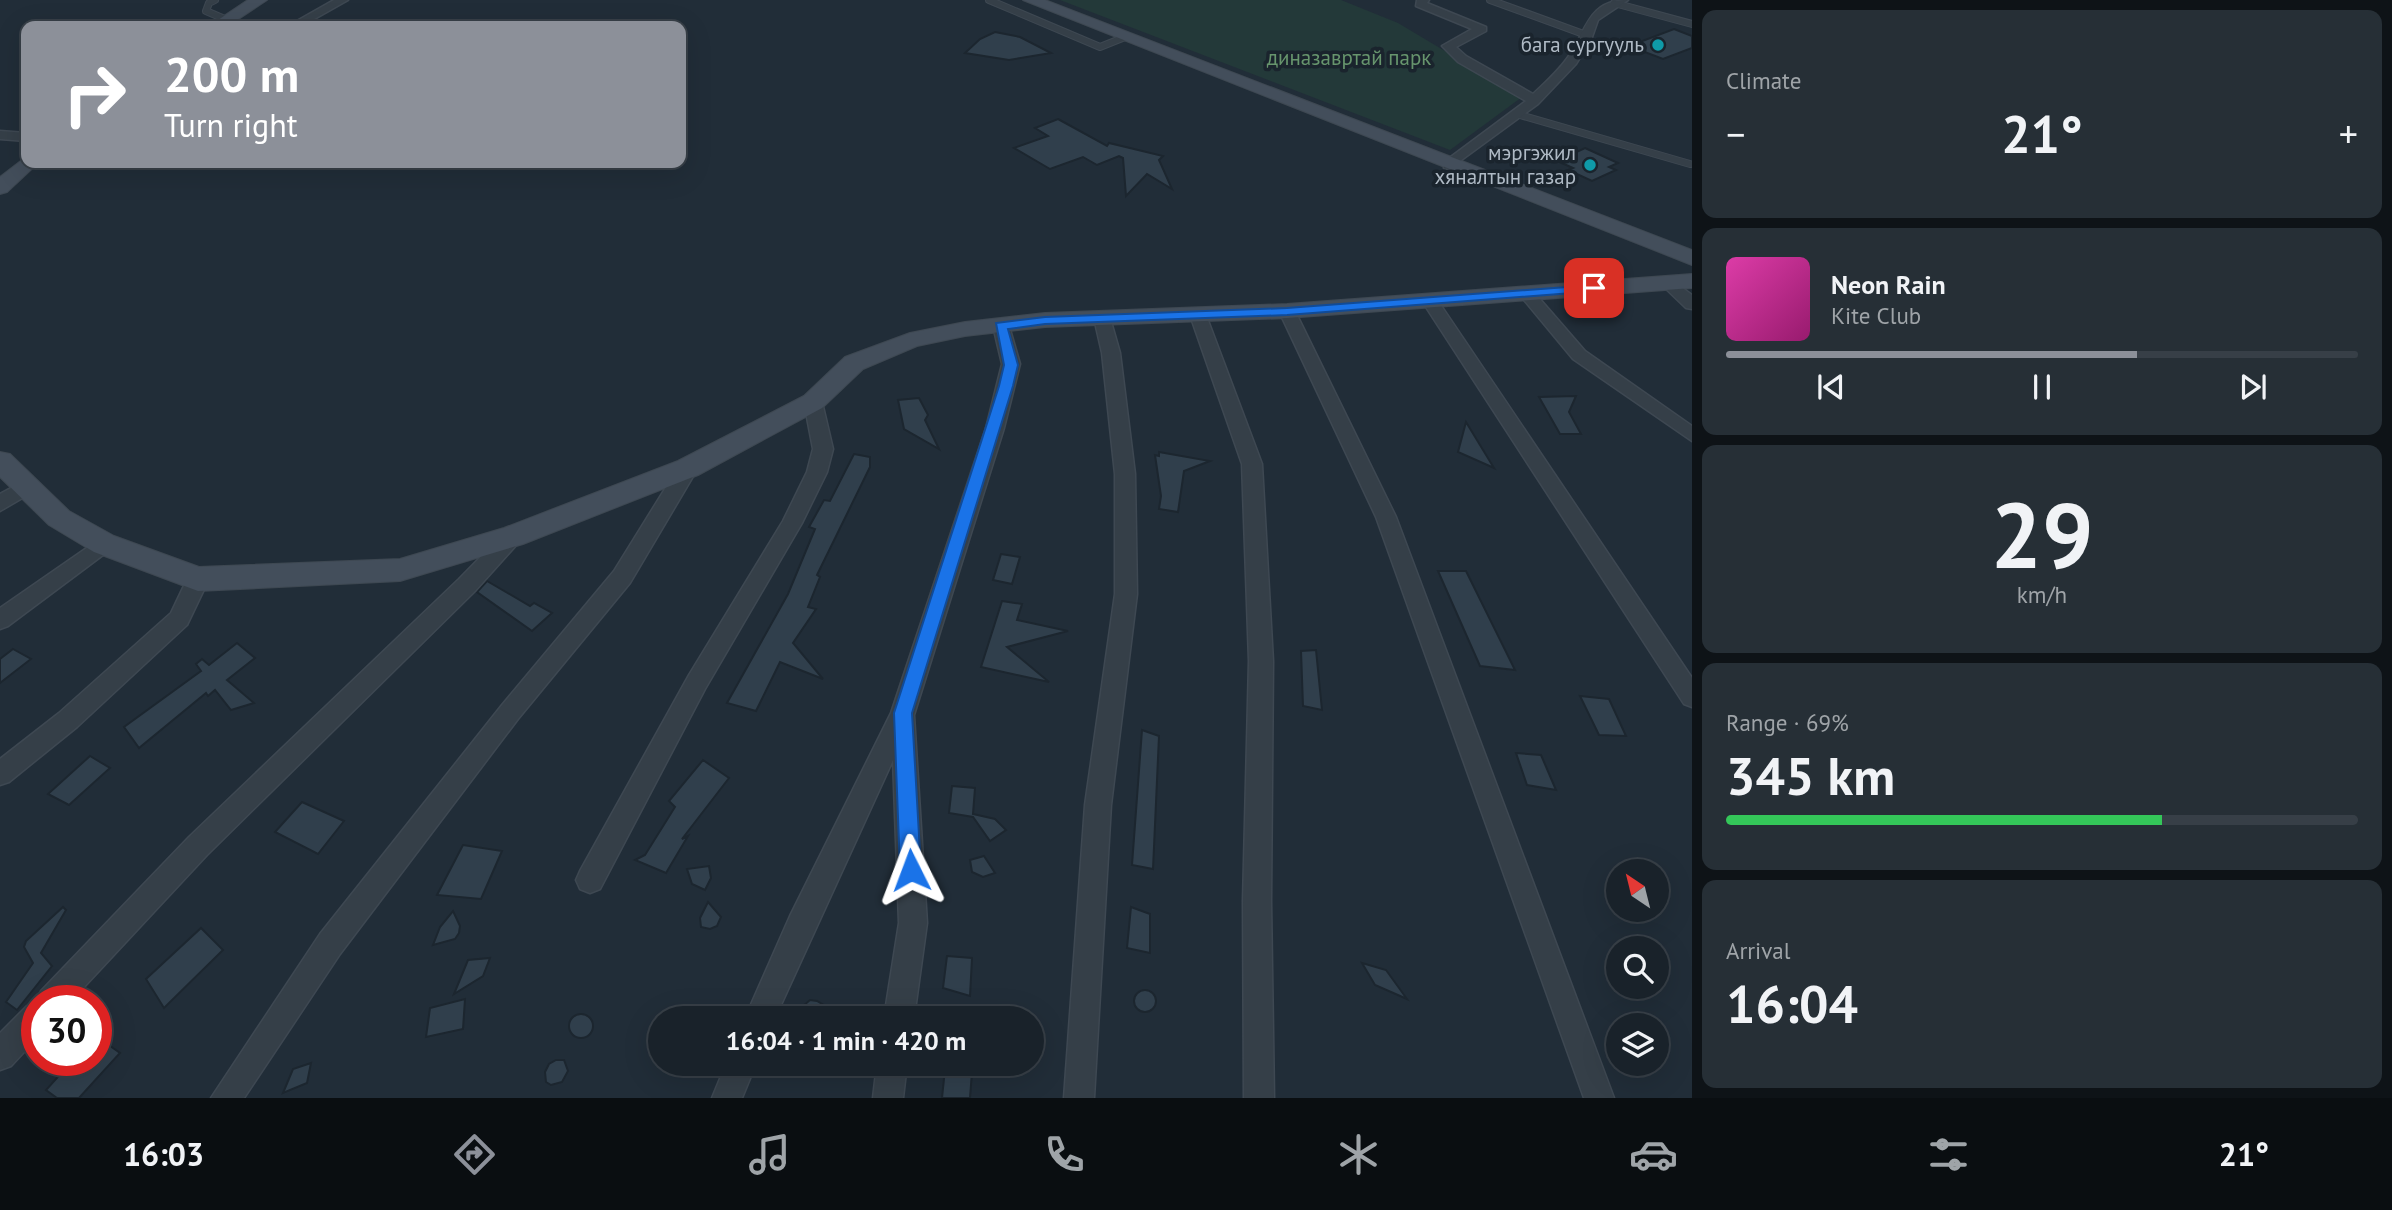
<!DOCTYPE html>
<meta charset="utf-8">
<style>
body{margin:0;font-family:"PT Sans",sans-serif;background:#262f36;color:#f1f3f6;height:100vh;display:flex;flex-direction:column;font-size:26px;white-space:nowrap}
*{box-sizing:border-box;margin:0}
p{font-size:23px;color:#9fa4a8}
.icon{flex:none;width:38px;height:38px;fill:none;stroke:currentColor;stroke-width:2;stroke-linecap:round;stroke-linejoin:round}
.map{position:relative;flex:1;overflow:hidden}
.panel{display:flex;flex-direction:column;gap:10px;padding:10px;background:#0e1317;width:700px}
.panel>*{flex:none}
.guide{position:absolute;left:21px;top:21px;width:665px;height:147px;border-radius:14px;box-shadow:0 7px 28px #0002,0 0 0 2px #373f47;background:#8c9099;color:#fff;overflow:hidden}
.needle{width:46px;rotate:325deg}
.fabs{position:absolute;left:1606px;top:859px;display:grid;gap:14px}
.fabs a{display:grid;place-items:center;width:63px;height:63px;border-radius:50%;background:#19222a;box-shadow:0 7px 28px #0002,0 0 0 2px #373f47;font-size:35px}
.speed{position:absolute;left:21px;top:985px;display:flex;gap:14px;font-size:35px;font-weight:700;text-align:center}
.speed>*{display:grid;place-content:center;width:91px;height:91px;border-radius:50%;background:#19222a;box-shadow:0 7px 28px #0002,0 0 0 2px #373f47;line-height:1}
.speed .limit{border:10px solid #d22;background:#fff;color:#111}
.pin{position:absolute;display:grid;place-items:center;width:60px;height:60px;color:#fff;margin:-30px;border-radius:14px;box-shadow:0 4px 10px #0006}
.me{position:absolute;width:77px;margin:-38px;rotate:357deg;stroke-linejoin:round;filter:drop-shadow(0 0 5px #0008)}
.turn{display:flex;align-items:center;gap:24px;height:147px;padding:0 28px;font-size:32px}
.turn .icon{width:91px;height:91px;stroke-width:2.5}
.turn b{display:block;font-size:49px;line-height:60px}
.big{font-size:52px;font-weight:700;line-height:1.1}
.panel .tile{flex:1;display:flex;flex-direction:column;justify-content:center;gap:10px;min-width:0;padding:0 24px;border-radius:14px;background:#262f36}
.panel .dial{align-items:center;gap:0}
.dial b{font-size:91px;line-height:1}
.song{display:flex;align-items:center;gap:21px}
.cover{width:84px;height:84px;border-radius:10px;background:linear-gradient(135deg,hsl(320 70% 55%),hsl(320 70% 35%))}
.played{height:7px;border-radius:4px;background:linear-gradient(90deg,#8c9099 65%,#373f47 65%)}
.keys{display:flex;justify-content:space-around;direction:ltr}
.heat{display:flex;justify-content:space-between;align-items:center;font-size:38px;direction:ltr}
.charge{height:10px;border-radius:5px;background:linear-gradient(90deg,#34c759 69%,#373f47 0)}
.trip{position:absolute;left:648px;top:1006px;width:396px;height:70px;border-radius:35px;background:#19222a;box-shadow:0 7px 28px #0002,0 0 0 2px #373f47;font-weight:700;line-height:70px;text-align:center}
.menu{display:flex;height:112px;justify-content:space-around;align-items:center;background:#0a0e11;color:#9fa4a8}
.menu .icon{width:49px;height:49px}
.menu .active{color:#8c9099}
.menu b{font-size:32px;color:#f1f3f6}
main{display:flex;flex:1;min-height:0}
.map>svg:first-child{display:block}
.green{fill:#233939}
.building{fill:#303f4c;stroke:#1c262f;stroke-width:2}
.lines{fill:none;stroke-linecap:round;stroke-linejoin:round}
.lane-casing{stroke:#3e4852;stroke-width:8}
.street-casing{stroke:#3e4852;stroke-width:3}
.secondary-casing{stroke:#3e4852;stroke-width:2}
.lane{stroke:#353f48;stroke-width:6}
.street{fill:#353f48;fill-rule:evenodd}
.secondary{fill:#434e5b;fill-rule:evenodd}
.route{fill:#1a73e8;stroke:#114b97;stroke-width:2}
.culture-dot{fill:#0f9aa8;stroke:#1a242d;stroke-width:2.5}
.labels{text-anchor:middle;stroke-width:7;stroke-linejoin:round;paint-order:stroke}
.far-poi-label{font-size:21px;fill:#afbac5;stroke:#1a242d;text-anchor:end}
.far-park-label{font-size:21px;fill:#67956d;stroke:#1a242d}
</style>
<main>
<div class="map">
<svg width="1692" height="1098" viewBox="0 0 1692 1098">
<rect width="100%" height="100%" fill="#212d38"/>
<polygon class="green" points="1060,0 1341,0 1398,23 1522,97 1450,150"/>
<g class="building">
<polygon points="1674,29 1692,36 1692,48 1663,59 1629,46"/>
<polygon points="995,32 1020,37 1051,53 1009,60 965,53 980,39"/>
<polygon points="1058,119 1107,146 1109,143 1163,156 1159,160 1172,189 1147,174 1126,196 1123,158 1119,156 1097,165 1083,157 1050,169 1014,148 1048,136 1035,128"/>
<polygon points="1585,148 1618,163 1609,167 1616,170 1592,181 1568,170 1573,168 1557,161"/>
<polygon points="1576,396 1569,412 1581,434 1560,434 1539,397"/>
<polygon points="919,398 928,415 925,420 939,449 904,429 898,400"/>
<polygon points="1466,422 1494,468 1458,452"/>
<polygon points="1159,452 1210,461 1184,471 1178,512 1159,509 1161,496 1155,455 1159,456"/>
<polygon points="854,454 870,457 870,467 817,575 820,577 808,607 816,609 793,643 823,679 780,662 756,711 727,703 788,594 815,529 809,527 824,500 830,501"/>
<polygon points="1001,554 1020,557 1012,584 993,580"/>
<polygon points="1438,571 1466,571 1515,670 1480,666"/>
<polygon points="487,581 530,606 534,603 552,613 532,631 477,592"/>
<polygon points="1002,601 1022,604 1017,620 1068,631 1007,647 1049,682 981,667"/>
<polygon points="237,643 255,658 227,680 254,703 231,710 215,690 208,696 206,693 139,748 124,727 201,671 196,664 202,659 209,665"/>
<polygon points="13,649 31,659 0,683 0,659"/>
<polygon points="1316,650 1322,710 1303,706 1301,651"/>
<polygon points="1580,696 1609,699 1626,736 1599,735"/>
<polygon points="1142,730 1159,736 1153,869 1132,865"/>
<polygon points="1516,753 1541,755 1556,790 1527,785"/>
<polygon points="90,756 110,768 69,805 48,794"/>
<polygon points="703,760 729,778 682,839 688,836 666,873 635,860 645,855 675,807 669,801"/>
<polygon points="952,786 975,788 973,814 995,819 1006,830 990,841 973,817 949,813"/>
<polygon points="302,802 344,821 318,854 275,832"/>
<polygon points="463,845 502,851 481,899 437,895"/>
<polygon points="984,856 995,873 983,877 972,872 970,860"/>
<polygon points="709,866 711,878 705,890 692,884 687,869"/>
<polygon points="708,902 721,917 717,926 710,929 701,927 700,918"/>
<polygon points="63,907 66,910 41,953 52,966 17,1010 6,1002 33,963 24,947 26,941"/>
<polygon points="1131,907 1150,914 1150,953 1127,948"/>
<polygon points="453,911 460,926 459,933 455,939 433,945 440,927"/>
<polygon points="201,928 223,950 164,1008 146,979"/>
<polygon points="947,956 972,958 970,996 943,988"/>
<polygon points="490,958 483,976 454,994 468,960"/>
<polygon points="1362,963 1386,970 1407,999 1375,985"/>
<circle cx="1145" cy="1001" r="11"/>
<polygon points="465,999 463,1029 426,1037 430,1008"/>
<polygon points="810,1000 817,1001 846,1018 789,1018"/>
<circle cx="581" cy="1026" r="12"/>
<polygon points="96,1036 120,1053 79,1098 57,1098 46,1090 73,1060 96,1060"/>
<polygon points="556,1060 564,1060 568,1071 562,1082 551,1085 546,1082 545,1072 549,1064"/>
<polygon points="311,1063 307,1083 283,1093 293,1069"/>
<polygon points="945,1069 972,1072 970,1098 942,1098"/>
</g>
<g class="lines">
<g class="lane-casing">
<g id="lane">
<polyline points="215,0 209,3 206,11 227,20"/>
<polyline points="989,0 1100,47 1125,37"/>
<polyline points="1490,0 1589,36"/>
<polyline points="1614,3 1692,24"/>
<polyline points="1520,115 1690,164"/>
</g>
</g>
<g class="street-casing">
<g id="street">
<polygon points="334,0 348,0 302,26 288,26"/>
<path d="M1417,0H1429L1427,3L1486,27V31L1456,47L1466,56L1533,94C1545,83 1558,71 1568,57C1587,31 1587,0 1628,0L1598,20L1591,40L1576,64L1538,104L1449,169L1444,168V162L1526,101L1458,62L1442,46L1472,29L1416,6Z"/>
<polygon points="0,131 26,133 26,141 0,139"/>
<polygon points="1669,278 1692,295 1692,309 1686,308 1663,286 1663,280"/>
<polygon points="1527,289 1533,291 1585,351 1692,426 1692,441 1573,359 1519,294"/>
<polygon points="1430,296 1438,301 1692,678 1692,707 1684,704 1422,301"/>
<polygon points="1287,306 1295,311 1396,517 1614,1098 1584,1098 1376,517 1279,311"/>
<polygon points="1198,310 1206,315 1262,464 1273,661 1271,901 1274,1098 1244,1098 1243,901 1249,661 1242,464 1190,315"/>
<polygon points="1102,313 1110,318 1120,353 1135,474 1137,594 1111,805 1094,1098 1064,1098 1085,805 1115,594 1115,474 1102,353 1094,318"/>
<polygon points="1001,321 1009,326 1020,364 1004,428 914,715 927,923 914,1018 884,1018 899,923 893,760 775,1018 745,1018 790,916 891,713 986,428 1002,364 993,326"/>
<polygon points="813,396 822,402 833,449 827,472 802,523 705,689 600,889 590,893 580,889 576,880 580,871 689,675 783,521 807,472 813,449 804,402"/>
<polygon points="688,461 698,468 630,583 518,719 340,954 244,1098 211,1098 320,934 502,705 614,571 681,463"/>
<polygon points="24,481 34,488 31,493 0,511 0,494"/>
<polygon points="513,528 520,531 523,536 520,541 475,591 207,855 71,1001 37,1001 37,1038 11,1066 0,1070 0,1033 27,1006 37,1001 41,991 189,837 459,579 506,531"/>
<polygon points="104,536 111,539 114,544 111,549 8,626 0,629 0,608"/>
<polygon points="198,571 206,573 209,579 187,625 77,727 9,782 0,785 0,759 59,713 171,613 190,573"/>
<polygon points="726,1064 756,1064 742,1098 712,1098"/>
<polygon points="877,1064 907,1064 903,1098 873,1098"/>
</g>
</g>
<g class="secondary-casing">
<g id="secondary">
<polygon points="248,0 267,0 228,26 209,26"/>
<polygon points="1023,0 1045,0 1692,250 1692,265"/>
<polygon points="26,157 26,163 38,163 7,192 0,194 0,177"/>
<polygon points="1692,274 1692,288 1287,318 1045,327 965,336 917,346 863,369 822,408 698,475 523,544 400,581 198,591 94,552 49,525 0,477 0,452 10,454 69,511 114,536 199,567 400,559 504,528 678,461 804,396 845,357 910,333 965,322 1045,313 1287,304"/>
</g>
</g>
<use href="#lane" class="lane"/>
<use href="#street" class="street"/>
<use href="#secondary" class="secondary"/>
</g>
<polygon class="route" points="1594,285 1600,288 1598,291 1287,315 1045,324 1008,329 1018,365 1013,386 912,713 921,870 918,877 911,880 903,877 900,870 894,713 999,386 1004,365 996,323 1045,317 1287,308"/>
<g class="culture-dot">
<circle cx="1658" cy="45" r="7"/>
<circle cx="1590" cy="165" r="7"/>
</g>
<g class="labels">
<g class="far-poi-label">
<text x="1644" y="52">бага сургууль</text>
<text x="1576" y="160">мэргэжил<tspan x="1576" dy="24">хяналтын газар</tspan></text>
</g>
<g class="far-park-label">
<text x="1349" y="65">диназавртай парк</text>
</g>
</g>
</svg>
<div class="fabs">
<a><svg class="needle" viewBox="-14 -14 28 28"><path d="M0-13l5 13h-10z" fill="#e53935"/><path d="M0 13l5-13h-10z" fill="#9fa4a8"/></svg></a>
<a><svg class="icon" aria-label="search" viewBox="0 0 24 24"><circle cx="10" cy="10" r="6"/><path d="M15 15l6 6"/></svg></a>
<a><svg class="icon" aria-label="layers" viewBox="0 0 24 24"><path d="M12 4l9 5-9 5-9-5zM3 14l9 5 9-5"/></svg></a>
</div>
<div class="speed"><div class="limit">30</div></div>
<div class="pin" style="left:1594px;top:288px;background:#d93025"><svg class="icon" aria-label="arrive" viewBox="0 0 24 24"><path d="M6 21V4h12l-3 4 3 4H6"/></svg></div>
<svg class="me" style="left:911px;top:870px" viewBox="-20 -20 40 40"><path d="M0-17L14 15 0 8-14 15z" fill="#1a73e8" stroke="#fff" stroke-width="4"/></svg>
<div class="trip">16:04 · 1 min · 420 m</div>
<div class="guide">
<div class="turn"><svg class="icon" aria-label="right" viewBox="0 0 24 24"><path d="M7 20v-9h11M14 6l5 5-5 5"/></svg><div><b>200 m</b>Turn right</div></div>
</div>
</div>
<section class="panel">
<div class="tile"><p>Climate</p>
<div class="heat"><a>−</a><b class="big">21°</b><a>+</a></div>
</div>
<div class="tile">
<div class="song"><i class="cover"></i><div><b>Neon Rain</b><p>Kite Club</p></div></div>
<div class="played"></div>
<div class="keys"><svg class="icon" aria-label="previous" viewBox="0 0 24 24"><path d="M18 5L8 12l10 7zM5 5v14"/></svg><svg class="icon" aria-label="pause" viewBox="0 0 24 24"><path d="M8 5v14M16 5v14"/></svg><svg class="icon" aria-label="next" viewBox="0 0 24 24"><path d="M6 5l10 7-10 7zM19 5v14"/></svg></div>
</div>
<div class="tile dial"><b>29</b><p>km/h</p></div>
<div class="tile"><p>Range · 69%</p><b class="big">345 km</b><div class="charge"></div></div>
<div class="tile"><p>Arrival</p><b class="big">16:04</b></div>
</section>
</main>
<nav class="menu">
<b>16:03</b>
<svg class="icon active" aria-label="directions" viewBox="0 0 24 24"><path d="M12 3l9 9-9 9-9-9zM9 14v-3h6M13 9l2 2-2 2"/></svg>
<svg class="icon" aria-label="music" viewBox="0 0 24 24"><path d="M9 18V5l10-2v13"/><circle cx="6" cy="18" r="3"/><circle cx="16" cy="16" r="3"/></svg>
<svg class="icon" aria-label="phone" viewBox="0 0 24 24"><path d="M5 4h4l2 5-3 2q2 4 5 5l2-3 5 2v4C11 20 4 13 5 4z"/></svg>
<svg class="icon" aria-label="climate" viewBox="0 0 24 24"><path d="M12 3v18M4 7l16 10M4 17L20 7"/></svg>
<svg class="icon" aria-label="car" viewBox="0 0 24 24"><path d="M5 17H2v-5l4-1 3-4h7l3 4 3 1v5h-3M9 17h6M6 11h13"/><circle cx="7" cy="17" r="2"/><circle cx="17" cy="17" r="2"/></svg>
<svg class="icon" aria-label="filters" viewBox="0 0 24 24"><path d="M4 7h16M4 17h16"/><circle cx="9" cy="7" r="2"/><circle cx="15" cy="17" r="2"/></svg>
<b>21°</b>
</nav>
